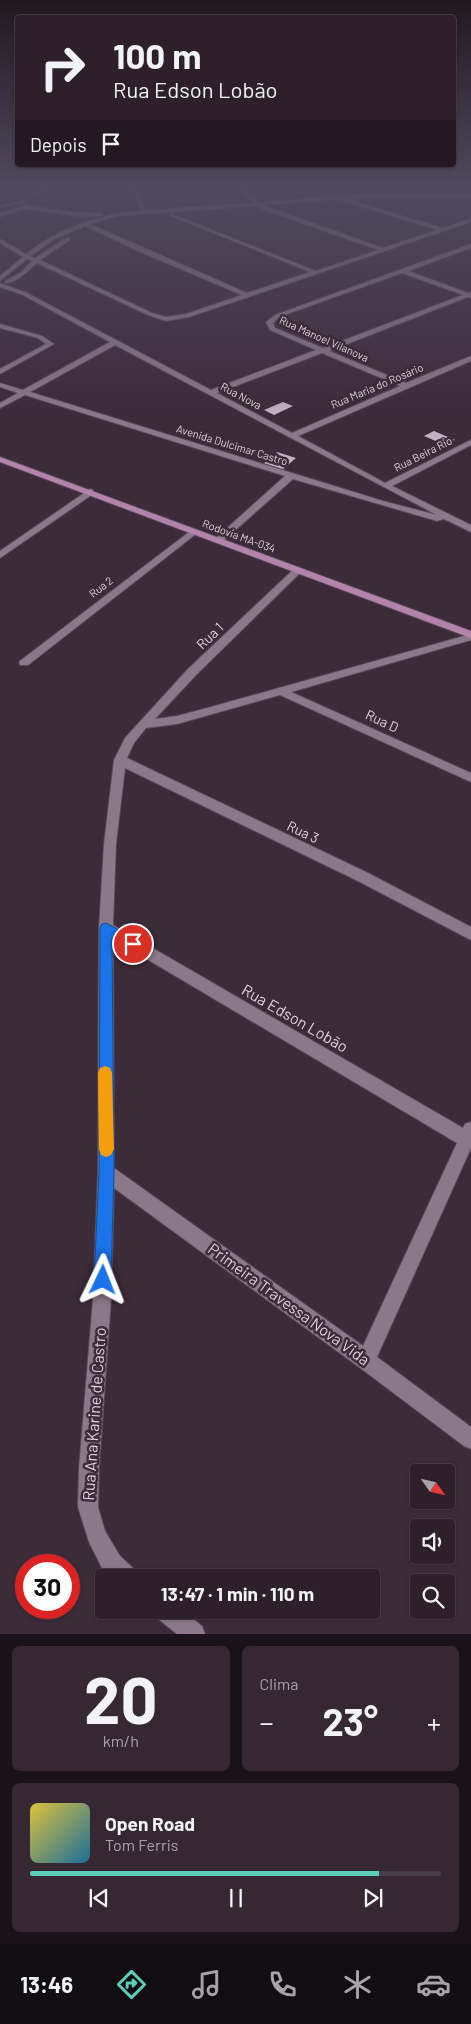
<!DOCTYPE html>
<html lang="pt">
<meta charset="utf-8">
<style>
body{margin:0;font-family:Barlow,sans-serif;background:#352833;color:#f1f3f6;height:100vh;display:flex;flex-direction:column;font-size:19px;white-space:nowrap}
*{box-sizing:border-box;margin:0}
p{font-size:16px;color:#a7a3a9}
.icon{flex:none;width:28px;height:28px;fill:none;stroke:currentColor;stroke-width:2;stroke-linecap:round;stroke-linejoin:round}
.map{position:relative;height:1634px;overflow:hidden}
.details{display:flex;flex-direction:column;gap:12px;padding:12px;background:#191218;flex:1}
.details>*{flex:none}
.banner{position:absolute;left:15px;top:15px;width:441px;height:152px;border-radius:5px;box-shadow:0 1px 4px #0004,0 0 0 1px #483e47;background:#2d202b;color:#f1f3f6;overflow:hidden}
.needle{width:32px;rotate:124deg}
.controls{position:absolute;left:410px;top:1464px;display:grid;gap:10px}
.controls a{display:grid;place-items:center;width:45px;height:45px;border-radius:5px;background:#2d202b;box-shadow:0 1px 4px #0004,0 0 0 1px #483e47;font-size:25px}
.speed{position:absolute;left:15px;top:1554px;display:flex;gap:10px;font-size:25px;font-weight:700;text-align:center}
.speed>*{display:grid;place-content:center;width:65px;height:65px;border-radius:50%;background:#2d202b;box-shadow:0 1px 4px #0004,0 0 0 1px #483e47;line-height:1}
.speed .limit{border:8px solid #d22;background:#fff;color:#111}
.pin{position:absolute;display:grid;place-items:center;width:42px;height:42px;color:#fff;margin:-21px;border:2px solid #fff;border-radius:50%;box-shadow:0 1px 5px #0007}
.me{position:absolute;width:55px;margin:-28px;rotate:2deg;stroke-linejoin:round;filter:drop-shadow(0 0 4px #0008)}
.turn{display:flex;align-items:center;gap:18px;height:105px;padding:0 15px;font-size:22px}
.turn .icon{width:65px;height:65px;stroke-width:2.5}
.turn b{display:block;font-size:35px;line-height:42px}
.then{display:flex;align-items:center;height:48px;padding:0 15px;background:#0003;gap:10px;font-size:19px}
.big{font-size:38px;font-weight:700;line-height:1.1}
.details .tile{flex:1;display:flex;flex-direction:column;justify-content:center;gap:8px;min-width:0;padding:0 18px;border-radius:8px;background:#352833}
.details .dial{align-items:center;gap:0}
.dial b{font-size:65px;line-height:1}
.song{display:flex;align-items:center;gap:15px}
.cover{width:60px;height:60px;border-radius:8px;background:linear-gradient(135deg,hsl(50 70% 55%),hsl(200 70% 35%))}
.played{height:5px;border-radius:2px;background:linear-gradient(90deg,#5bcebb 85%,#483e47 85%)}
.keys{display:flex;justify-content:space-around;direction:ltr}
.heat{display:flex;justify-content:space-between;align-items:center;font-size:28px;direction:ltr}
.details .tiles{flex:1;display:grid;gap:12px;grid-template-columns:1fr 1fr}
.tile:last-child{grid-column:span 2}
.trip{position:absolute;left:95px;top:1569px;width:285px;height:50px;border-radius:5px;background:#2d202b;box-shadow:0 1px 4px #0004,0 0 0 1px #483e47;font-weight:700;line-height:50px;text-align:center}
.dock{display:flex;height:80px;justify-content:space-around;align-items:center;background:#120d11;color:#a7a3a9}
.dock .icon{width:35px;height:35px}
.dock .selected{color:#5bcebb}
.dock b{font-size:22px;color:#f1f3f6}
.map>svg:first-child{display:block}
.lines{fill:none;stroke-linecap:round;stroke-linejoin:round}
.stream{stroke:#9e5696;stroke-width:2.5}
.building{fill:#c4b0c1}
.minor-casing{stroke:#574955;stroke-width:2}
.primary-casing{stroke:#574955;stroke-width:2}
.path{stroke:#928590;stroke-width:1;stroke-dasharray:2 2;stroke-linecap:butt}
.minor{fill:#8b7888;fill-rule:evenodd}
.primary{fill:#b383ad;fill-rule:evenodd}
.route{fill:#1a73e8;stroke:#114b97}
.slow{fill:#f59e0b}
.labels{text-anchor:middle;stroke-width:5;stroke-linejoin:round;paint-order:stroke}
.far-street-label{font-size:11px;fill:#ded3dc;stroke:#3c2b39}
.street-label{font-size:14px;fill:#ded3dc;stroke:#3c2b39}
.near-street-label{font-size:16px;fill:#ded3dc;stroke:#3c2b39}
</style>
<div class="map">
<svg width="471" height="1634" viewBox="0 0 471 1634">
<rect width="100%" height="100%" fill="#3c2b39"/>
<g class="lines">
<polyline class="stream" points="0,207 22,202 48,188"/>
</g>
<g class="building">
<polygon points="283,402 293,406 274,415 264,410"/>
<polygon points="434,431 455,440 445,445 424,436"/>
<polygon points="277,452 296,458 282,470 263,464"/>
</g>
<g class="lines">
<g class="minor-casing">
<g id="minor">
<path d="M133,188H137L145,210L252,203L241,188H245L259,202L369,194H471V198L347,199L443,228L471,218V222L189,317L166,321L148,315L37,263C28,271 17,283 5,283V281L20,273L32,261L27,259L0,281V276L23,257L0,243V239L26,254C59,228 99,214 140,211ZM343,199V201L437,230L383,248L263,205ZM257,206L264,210L378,250L316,271L169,213V215L310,272L247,293L90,224L117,216ZM85,226L138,251L242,295L186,314L166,317L152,313L40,260L70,240V238H66L35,258L31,256L53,240Z"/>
<polygon points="24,205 75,212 100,213 103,215 100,217 75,216 24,209 0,217 0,213"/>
<path d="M471,244V248L408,271L468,293L471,292V298L468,297L329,351L406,383L471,356V361L298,436L385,483L471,440V445L392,486L471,525V532L444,519L437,521L293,479L222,542H216V538L285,476L25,395L0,408V403L18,393L0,387V383L23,390L110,342L23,295L0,287V283L27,293L211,390L316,350L270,330L266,322L275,315ZM402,273L463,295L323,348L275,328L273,323L279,317ZM115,345L437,515L383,501L30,392ZM322,353L400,386L292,433L217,393Z"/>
<polygon points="0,324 42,336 54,344 0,374 0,369 46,344 38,338 0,328"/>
<polygon points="90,489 93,490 93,494 0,558 0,551"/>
<polygon points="193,529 198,532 196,534 28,665 20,665 19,663 20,661"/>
<path d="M298,567L303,570L301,572L196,675L155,719L177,716L211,707L471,634V640L291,692L471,773V782L280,695L177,724L146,728L134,743L127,758L368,873L471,927V940L358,881L125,768L116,844L113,925L463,1128L465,1124L471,1122V1148L377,1357L471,1427V1449L464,1446L359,1367L114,1188L111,1299L99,1468L98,1507L105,1531L120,1556L135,1570L138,1578H111L104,1572L89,1542L78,1507L79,1468L93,1299L98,1172L99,928L104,844L114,760L125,738L188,669L295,568ZM113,939L457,1143L363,1346L114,1168Z"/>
<polygon points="154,1610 182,1610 202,1626 205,1634 177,1634 157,1618"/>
</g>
</g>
<g class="primary-casing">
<polygon id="primary" points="0,457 471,631 471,638 0,462"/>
</g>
<polyline class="path" points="36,196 57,188"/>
<use href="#minor" class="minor"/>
<use href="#primary" class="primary"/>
</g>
<linearGradient id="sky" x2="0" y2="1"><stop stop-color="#21181f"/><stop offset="0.45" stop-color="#504a5f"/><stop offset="1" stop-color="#504a5f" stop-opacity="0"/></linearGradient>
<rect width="471" height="417" fill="url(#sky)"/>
<polygon class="route" points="106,923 138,940 140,944 138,948 133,950 112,938 114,1172 111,1280 108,1286 103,1289 97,1286 94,1280 99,1172 100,928 102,924"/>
<polygon class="slow" points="105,1066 110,1068 112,1073 114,1149 111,1155 106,1157 101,1155 99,1149 98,1073 100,1068"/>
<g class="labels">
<g class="far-street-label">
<text transform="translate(324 339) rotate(24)" y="4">Rua Manoel Vilanova</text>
<text transform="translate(377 386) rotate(-23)" y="4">Rua Maria do Rosário</text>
<text transform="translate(241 396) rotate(28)" y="4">Rua Nova</text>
<text transform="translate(232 445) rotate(17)" y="4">Avenida Dulcimar Castro</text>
<text transform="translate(423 454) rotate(-27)" y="4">Rua Beira Rio</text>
<text transform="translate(239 536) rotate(20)" y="4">Rodovia MA-034</text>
<text transform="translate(101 587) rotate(-38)" y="4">Rua 2</text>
</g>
<g class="street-label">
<text transform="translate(210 636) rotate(-44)" y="5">Rua 1</text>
<text transform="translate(382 721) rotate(25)" y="5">Rua D</text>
<text transform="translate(303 832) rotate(26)" y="5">Rua 3</text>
</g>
<g class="near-street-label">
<text transform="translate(295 1018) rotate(30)" y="6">Rua Edson Lobão</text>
<text transform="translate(289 1304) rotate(36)" y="6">Primeira Travessa Nova Vida</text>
<text transform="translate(94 1414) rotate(-86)" y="6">Rua Ana Karine de Castro</text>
</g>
</g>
</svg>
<div class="controls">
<a><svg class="needle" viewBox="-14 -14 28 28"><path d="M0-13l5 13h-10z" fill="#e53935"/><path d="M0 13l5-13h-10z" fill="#a7a3a9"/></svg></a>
<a><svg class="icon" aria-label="sound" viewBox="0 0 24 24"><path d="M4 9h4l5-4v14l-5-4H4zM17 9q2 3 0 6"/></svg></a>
<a><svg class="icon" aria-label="search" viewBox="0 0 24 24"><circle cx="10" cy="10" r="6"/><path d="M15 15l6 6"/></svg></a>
</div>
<div class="speed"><div class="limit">30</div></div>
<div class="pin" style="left:133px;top:944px;background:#d93025"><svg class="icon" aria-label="arrive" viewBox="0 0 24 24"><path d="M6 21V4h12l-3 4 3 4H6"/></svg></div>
<svg class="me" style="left:103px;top:1280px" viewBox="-20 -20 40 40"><path d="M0-17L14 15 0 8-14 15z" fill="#1a73e8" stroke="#fff" stroke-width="4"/></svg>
<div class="trip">13:47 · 1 min · 110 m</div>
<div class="banner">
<div class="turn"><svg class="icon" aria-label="right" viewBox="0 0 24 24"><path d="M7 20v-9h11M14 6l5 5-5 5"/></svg><div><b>100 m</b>Rua Edson Lobão</div></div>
<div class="then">Depois<svg class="icon" aria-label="arrive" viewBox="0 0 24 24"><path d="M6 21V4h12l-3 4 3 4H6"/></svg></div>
</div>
</div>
<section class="details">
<div class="tiles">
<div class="tile dial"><b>20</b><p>km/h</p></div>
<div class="tile"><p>Clima</p>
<div class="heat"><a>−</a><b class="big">23°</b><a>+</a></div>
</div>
<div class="tile">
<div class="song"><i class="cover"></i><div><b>Open Road</b><p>Tom Ferris</p></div></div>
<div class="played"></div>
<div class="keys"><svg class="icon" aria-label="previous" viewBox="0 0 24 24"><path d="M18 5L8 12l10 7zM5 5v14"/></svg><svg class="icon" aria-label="pause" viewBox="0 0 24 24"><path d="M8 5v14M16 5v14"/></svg><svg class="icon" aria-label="next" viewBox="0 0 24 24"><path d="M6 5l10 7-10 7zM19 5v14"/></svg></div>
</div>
</div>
</section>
<nav class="dock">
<b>13:46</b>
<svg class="icon selected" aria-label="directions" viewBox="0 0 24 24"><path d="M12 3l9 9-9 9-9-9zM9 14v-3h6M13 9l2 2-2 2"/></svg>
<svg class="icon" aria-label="music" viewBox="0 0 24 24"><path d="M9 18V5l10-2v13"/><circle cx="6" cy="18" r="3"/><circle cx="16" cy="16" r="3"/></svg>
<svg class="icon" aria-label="phone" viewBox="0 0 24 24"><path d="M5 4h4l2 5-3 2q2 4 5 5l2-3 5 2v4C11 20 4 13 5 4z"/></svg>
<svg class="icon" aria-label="climate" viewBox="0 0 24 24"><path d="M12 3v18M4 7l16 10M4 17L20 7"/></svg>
<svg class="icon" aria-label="car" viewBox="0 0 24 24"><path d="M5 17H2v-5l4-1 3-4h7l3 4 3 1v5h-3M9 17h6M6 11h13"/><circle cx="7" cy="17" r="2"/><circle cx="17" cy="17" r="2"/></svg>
</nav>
